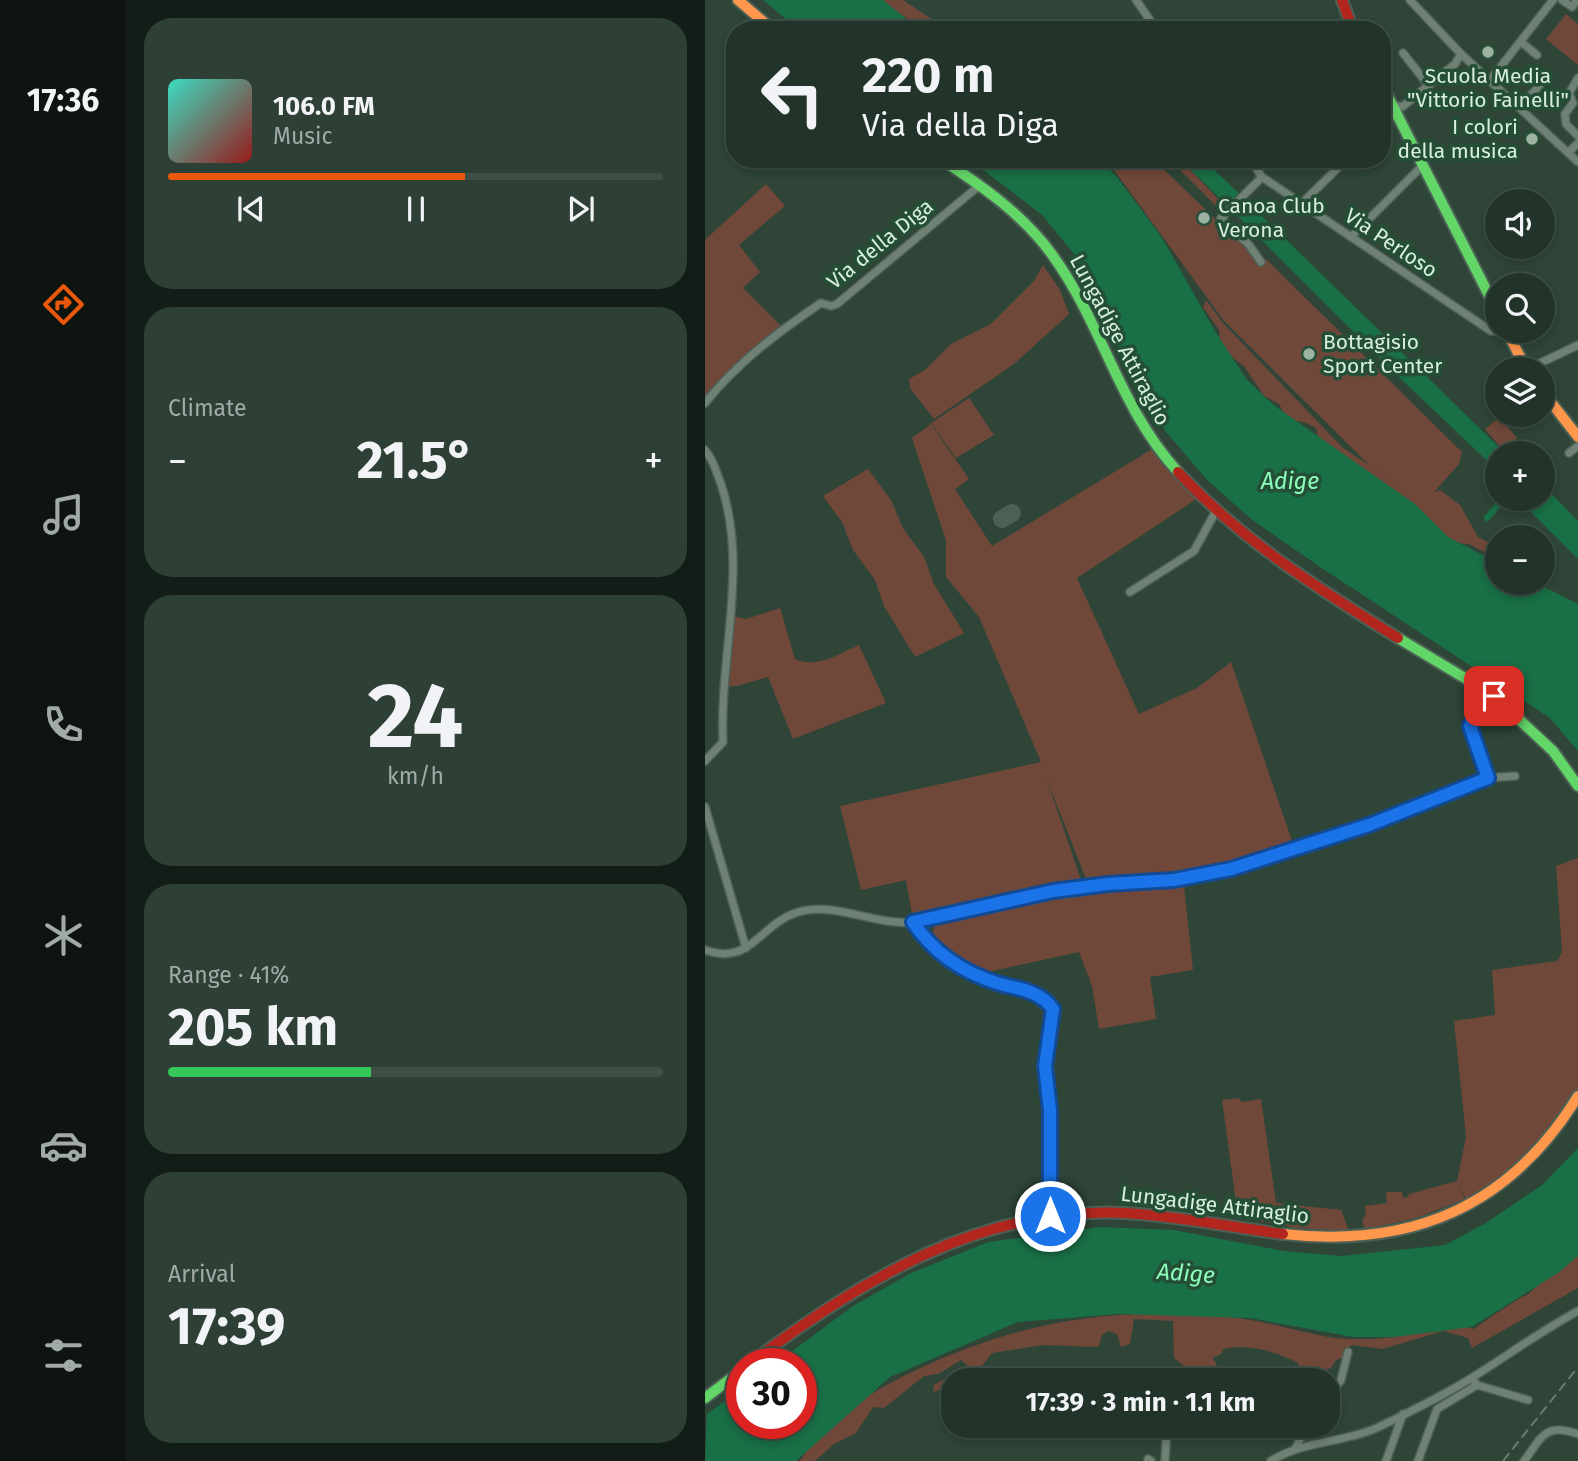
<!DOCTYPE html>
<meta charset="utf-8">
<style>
body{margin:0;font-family:"Fira Sans",sans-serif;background:#2e3f35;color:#f1f3f6;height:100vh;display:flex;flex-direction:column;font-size:26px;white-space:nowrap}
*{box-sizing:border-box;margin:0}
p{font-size:23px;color:#a2aaa8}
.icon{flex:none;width:38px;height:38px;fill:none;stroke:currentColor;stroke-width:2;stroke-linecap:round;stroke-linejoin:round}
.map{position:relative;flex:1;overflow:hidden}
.details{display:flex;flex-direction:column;gap:18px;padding:18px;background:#131d17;width:579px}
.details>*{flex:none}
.banner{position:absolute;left:21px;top:21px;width:665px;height:147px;border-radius:28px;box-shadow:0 4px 10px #0003,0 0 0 2px #3f4f46;background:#223429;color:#f1f3f6;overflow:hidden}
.tools{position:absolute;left:780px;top:189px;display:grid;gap:14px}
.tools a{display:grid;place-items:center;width:70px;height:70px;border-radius:50%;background:#223429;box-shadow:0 4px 10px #0003,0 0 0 2px #3f4f46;font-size:35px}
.speed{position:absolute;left:21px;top:1348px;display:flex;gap:14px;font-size:35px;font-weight:700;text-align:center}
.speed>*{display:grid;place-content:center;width:91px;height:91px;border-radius:50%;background:#223429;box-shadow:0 4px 10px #0003,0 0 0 2px #3f4f46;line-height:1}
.speed .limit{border:10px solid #d22;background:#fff;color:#111}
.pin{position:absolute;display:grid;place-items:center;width:60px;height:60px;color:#fff;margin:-30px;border-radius:14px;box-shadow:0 4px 10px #0006}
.me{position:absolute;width:77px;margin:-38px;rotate:0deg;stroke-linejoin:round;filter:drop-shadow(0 0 5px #0008)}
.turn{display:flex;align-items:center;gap:24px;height:147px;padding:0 21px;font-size:32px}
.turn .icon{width:91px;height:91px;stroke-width:2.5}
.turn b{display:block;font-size:49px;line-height:60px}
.big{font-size:52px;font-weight:700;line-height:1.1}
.details .card{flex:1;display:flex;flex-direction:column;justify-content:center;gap:10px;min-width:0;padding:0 24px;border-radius:28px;background:#2e3f35}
.details .dial{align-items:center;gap:0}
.dial b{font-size:91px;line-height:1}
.song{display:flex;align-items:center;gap:21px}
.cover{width:84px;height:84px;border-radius:10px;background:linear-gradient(135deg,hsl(170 70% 55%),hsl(0 70% 35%))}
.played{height:7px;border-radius:4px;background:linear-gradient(90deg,#ea580c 60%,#3f4f46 60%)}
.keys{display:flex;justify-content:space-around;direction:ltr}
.heat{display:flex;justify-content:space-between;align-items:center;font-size:38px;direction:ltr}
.charge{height:10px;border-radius:5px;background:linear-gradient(90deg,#34c759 41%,#3f4f46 0)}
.trip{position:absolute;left:236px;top:1368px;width:399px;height:70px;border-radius:28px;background:#223429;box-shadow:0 4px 10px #0003,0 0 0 2px #3f4f46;font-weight:700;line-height:70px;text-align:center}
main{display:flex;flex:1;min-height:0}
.dock{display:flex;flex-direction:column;width:126px;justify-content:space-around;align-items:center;background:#0e1510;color:#a2aaa8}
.dock .icon{width:49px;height:49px}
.dock .active{color:#ea580c}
.dock b{font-size:32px;color:#f1f3f6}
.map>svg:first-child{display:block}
.green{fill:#70483a}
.water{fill:#196f46}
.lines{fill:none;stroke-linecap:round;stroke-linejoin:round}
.canal{stroke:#196f46;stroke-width:6}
.taxiway{stroke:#4c6054;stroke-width:18}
.street-casing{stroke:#4c6055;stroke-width:10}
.fast-casing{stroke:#4c6055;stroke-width:14}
.slow-casing{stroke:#4c6055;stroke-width:14}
.jam-casing{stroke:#4c6055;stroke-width:14}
.street{stroke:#6f8075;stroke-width:7}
.fast{stroke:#63d668;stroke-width:10}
.slow{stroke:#ff974d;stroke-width:10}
.jam{stroke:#b3261e;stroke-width:10}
.rail{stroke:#6a7b70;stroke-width:2;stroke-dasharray:10 5;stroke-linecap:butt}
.route-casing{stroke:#114b97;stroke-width:18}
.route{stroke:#1a73e8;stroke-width:12}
.poi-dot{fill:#9cb3a4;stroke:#254e36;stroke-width:2.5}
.labels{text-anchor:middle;stroke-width:7;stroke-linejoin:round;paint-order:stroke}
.poi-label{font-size:21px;fill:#d8eedf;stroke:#254e36;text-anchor:start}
.street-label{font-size:21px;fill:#d8eedf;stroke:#254e36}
.water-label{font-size:23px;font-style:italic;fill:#8cfdbb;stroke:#254e36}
</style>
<main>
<nav class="dock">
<b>17:36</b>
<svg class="icon active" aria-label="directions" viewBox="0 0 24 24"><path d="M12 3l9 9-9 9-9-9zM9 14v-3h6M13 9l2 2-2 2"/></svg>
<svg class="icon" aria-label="music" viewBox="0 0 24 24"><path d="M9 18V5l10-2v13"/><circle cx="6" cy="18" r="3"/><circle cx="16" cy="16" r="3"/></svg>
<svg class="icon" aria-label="phone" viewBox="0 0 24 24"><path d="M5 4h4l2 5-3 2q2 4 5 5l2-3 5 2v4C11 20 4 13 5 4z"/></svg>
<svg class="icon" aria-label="climate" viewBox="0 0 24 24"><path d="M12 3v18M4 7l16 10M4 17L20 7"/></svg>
<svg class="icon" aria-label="car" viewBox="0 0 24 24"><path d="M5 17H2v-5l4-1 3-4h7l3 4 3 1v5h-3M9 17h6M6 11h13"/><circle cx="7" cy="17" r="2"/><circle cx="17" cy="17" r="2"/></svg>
<svg class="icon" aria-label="filters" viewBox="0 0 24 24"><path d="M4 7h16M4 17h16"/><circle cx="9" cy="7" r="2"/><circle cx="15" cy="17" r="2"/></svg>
</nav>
<section class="details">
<div class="card">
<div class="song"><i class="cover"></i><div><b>106.0 FM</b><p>Music</p></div></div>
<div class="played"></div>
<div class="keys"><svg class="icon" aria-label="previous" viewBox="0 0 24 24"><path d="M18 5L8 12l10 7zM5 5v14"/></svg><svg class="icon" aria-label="pause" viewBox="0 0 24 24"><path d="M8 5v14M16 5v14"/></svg><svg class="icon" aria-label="next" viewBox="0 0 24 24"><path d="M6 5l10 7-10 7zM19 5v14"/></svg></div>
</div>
<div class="card"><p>Climate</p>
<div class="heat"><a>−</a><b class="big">21.5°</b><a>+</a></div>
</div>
<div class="card dial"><b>24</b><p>km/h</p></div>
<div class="card"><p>Range · 41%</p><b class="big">205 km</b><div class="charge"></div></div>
<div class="card"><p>Arrival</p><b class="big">17:39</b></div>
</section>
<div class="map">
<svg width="873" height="1461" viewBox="0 0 873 1461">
<rect width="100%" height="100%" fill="#2e4537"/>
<g class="green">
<polygon points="176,0 198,0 243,30 218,30"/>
<polygon points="861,14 873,24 873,65 841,39"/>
<polygon points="401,159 448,159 556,263 561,259 757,452 754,464 729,492 735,490 755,505 773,537 793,547 793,559 764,544 752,543 726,526 711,505 616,447 611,428 599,422 589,421 580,415 574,404 559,396 539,366 523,354 515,341 514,330 498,307 501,300 518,323 638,448 705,492 664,465 519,321"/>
<polygon points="464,159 475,159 519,205 516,211"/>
<polygon points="61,184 80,206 34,245 55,272 38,288 79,329 64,337 0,396 0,240"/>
<polygon points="338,265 355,290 364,314 309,364 229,419 205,388 204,379 220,370 246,344 286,324 329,281"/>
<polygon points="264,398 289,435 251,458 226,423"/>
<polygon points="795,417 812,438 798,450 780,429"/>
<polygon points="226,424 264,479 250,489 287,546 449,448 493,498 372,578 434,714 492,688 526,662 588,844 513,869 442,878 381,879 342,780 376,880 208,920 201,880 156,890 135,806 336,762 274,617 241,577 241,540 207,438"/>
<polygon points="163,469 186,500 198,528 219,557 229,584 259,633 210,657 179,606 170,580 148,550 137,522 118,496"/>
<path d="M75,608L90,659C112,669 134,654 154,645L181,703L88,739L63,677L32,686L17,687L23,615L41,619Z"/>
<polygon points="873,858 873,1090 844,1133 812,1166 776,1193 761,1199 752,1182 760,1199 714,1217 660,1230 657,1221 661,1213 660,1206 682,1203 681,1192 697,1192 698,1198 703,1197 704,1194 752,1181 761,1137 749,1021 790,1015 787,970 852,961 857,952 851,866"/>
<polygon points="479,886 488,970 445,977 451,1019 394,1029 387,986 374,952 278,973 250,963 227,940 230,922 379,888"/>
<polygon points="535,1098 536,1102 556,1099 571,1203 636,1210 644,1231 591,1228 533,1217 517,1100"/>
<path d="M873,1251V1288L767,1348L763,1338L738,1331L678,1349L646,1345L637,1358L631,1360L626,1368L602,1376L594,1371L593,1363C570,1351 543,1344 518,1349L516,1354L508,1358L514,1369L512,1376H519L521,1381H494L498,1366L480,1367L469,1358L468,1321L429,1319L425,1344L416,1347L412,1334L403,1331L397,1335L394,1346L390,1347L339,1345L287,1353C275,1368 269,1381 248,1381V1386L228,1392L229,1385L263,1366L256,1360L233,1374L219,1376L179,1408L168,1407L151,1433L129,1444L110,1461H95C123,1416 173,1387 220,1366C319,1320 415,1306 524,1317C558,1320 590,1331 623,1337C668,1344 715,1333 760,1326L769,1329C777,1323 816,1296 822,1295Z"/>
</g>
<g class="water">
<polygon points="58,0 178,0 215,30 94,30"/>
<polygon points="264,159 394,159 412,177 456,236 510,331 542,380 570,406 710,504 743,537 793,563 793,583 831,583 873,604 873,751 845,718 612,565 546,519 502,480 461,432 432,388 370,255 337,215"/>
<polygon points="475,159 497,159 521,181 800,453 793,453 793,471 701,384"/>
<polygon points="838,485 873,521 873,559 813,499 838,499"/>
<polygon points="873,1148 873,1256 853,1273 767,1327 689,1337 648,1337 545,1318 414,1314 313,1322 185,1377 91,1461 0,1461 2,1414 37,1389 37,1423 96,1423 96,1363 71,1363 148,1306 206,1273 283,1242 394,1227 469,1230 579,1251 636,1256 740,1245 781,1223 837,1185"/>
</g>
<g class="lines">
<polyline class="canal" points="782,518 798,499"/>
<polyline class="taxiway" points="297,519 307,513"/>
<g class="street-casing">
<g id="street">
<polyline points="431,0 452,30"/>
<polyline points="705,0 756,54 873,162"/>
<polyline points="857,0 867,7 872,0"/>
<polyline points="816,42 832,55"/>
<polyline points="698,53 724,86"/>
<polyline points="873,78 864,93 868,103 860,114 861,124 873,136"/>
<polyline points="786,79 848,0"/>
<polyline points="687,105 697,107 750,64 756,54"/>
<polyline points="815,107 835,85"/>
<polyline points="677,125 691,113"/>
<polyline points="863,153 873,143"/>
<polyline points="545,159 557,177"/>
<polyline points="596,204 642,159"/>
<polyline points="646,237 717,166"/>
<polyline points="556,262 544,245 516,218 557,177 786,331 797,331"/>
<polyline points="823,369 873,345"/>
<path d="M0,403C33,362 73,332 116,303L126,306L132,304L275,185"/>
<path d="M0,450C9,460 11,472 16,484C44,568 14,657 18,742L0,761"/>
<polyline points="864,453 873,446"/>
<polyline points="425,592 489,551 511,511"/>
<polyline points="785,689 789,684"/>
<polyline points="783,778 810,776"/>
<polyline points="0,807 41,948"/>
<path d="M208,922C229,953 257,970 291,982C312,990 328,991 346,1006L340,1066L345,1110V1216"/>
<path d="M0,950C45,966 54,926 90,913C129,900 169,926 208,922L348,891L403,884L469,880L526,869L664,825L783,778L765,726L775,699"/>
<polyline points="772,1385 823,1400"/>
<polyline points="623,1397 636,1380 643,1352"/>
<polyline points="590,1449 602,1426"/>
<polyline points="443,1459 446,1461"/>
<polyline points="460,1461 462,1426"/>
<path d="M566,1461C598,1440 643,1443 678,1425C708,1410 740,1395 768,1377C803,1355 836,1331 873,1311"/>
<polyline points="681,1461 698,1414"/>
<polyline points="713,1461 732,1409 772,1385 767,1378"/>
<path d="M819,1461C837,1437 840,1422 873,1434"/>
</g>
</g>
<g class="fast-casing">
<g id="fast">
<polyline points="677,85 793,313"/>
<path d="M236,159C277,186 319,215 348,256C398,325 413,406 473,472"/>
<polyline points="693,638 778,689"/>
<polyline points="789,696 848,751 873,786"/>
<polyline points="0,1398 37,1370"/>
</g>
</g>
<g class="slow-casing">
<g id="slow">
<polyline points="33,0 68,30"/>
<polyline points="802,331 821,369"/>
<polyline points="838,392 873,437"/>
<circle cx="782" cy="695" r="7"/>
<path d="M578,1234C706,1248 804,1208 873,1096"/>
</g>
</g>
<g class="jam-casing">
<g id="jam">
<polyline points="637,0 648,30"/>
<path d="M473,472C536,540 615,590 693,638"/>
<path d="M45,1363C157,1280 276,1206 420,1213C473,1216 525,1227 578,1234"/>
</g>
</g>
<use href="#street" class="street"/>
<use href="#fast" class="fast"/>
<use href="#slow" class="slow"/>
<use href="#jam" class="jam"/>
<polyline class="rail" points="798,1461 873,1367"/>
</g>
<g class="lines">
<g class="route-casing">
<path id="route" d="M345,1216V1110L340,1066L348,1009C335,991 315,989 295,984C259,973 229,954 208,922L348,891L403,884L469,880L526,869L664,825L783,778L765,726L775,707L789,696"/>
</g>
<use href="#route" class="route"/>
</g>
<g class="poi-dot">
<circle cx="783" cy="52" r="7"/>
<circle cx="827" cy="139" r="7"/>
<circle cx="499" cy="218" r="7"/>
<circle cx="604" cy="354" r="7"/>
</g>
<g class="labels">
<g class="poi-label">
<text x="783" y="83" text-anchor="middle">Scuola Media<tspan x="783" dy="24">"Vittorio Fainelli"</tspan></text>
<text x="813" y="134" text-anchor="end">I colori<tspan x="813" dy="24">della musica</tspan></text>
<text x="513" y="213">Canoa Club<tspan x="513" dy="24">Verona</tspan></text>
<text x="618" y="349">Bottagisio<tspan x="618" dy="24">Sport Center</tspan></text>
</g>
<g class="street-label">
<text transform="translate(686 243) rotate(34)" y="7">Via Perloso</text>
<text transform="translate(175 244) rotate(-39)" y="7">Via della Diga</text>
<text transform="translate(415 340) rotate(62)" y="7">Lungadige Attiraglio</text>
<text transform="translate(510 1205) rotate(7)" y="7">Lungadige Attiraglio</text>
</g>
<g class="water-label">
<text x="585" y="489">Adige</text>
<text transform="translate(481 1273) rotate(4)" y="8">Adige</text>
</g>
</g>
</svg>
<div class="tools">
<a><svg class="icon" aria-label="sound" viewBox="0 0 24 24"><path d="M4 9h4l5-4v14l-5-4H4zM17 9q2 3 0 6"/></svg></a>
<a><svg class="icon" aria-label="search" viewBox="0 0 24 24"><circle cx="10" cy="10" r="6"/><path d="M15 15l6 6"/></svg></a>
<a><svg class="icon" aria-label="layers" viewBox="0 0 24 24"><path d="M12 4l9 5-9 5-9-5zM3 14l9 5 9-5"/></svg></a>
<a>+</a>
<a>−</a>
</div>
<div class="speed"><div class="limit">30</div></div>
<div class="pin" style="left:789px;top:696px;background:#d93025"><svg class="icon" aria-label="arrive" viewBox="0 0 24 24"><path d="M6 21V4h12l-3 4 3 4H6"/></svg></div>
<svg class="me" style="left:345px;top:1216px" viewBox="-20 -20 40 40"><circle r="17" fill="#1a73e8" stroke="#fff" stroke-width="3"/><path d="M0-11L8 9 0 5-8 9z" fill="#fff"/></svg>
<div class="trip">17:39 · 3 min · 1.1 km</div>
<div class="banner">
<div class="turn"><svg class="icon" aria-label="left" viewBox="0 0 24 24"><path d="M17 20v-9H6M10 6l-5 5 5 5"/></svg><div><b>220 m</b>Via della Diga</div></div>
</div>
</div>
</main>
